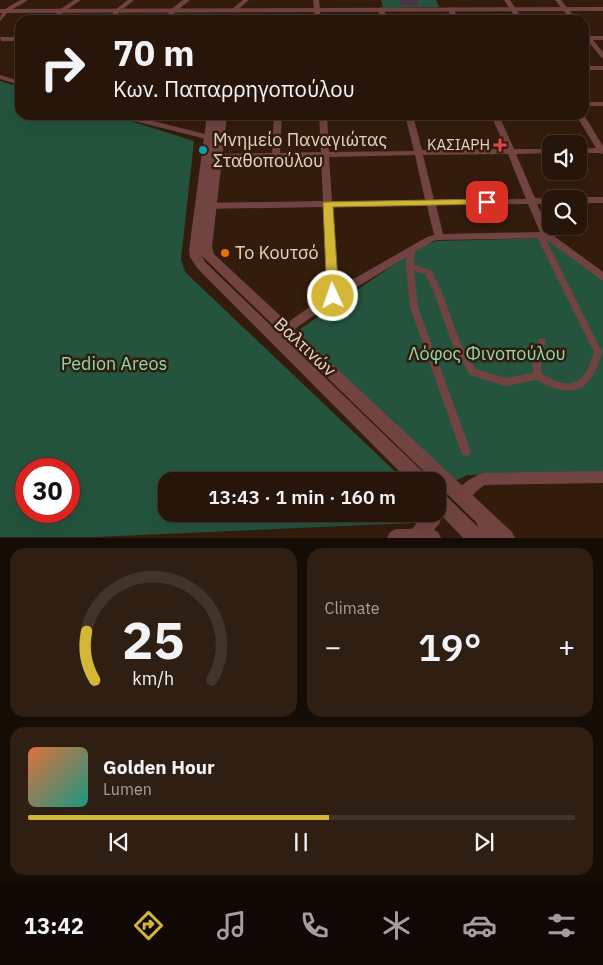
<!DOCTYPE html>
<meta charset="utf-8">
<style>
body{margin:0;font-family:"IBM Plex Sans",sans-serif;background:#2f1e12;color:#f1f3f6;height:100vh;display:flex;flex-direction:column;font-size:19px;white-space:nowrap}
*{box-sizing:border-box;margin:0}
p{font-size:16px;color:#a49f9c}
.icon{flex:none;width:28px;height:28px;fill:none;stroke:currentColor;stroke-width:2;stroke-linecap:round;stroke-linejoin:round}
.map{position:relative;height:538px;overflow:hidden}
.side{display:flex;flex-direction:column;gap:10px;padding:10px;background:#150c05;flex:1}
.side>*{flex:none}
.hud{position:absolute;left:15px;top:15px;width:574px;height:105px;border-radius:15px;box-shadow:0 5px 20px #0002,0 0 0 1px #43342a;background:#271509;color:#f1f3f6;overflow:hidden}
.fabs{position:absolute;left:542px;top:135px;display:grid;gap:10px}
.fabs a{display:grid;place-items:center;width:45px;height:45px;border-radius:10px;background:#271509;box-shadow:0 5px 20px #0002,0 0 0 1px #43342a;font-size:25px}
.speed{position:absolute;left:15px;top:458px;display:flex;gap:10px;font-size:25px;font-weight:700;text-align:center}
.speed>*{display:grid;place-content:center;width:65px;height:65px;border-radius:50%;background:#271509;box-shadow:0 5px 20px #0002,0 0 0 1px #43342a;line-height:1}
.speed .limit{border:8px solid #d22;background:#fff;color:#111}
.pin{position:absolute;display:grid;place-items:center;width:42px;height:42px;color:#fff;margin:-21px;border-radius:10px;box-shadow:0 2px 8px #0006}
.me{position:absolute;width:55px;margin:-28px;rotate:357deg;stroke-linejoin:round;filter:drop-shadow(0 0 4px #0008)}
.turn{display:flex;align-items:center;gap:18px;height:105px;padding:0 15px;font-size:22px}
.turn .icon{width:65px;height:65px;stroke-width:2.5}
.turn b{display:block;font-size:35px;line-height:42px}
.big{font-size:38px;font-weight:600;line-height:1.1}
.side .card{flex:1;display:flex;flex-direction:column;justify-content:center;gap:8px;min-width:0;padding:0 18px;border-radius:15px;background:#2f1e12}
.side .dial{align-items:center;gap:0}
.dial svg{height:130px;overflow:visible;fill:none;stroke:#43342a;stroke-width:7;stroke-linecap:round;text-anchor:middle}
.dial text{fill:#f1f3f6;stroke:none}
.song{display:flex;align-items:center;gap:15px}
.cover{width:60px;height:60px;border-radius:8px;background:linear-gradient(135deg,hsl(20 70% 55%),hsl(170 70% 35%))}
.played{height:5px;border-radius:2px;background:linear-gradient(90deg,#d3b635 55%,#43342a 55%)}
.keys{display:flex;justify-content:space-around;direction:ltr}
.heat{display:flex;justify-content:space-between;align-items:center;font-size:28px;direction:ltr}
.side .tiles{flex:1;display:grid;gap:10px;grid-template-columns:1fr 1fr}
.card:last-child{grid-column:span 2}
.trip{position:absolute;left:158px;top:472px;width:288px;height:50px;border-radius:15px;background:#271509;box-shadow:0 5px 20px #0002,0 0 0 1px #43342a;font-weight:600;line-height:50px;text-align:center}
.tab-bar{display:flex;height:80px;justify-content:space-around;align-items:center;background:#100804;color:#a49f9c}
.tab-bar .icon{width:35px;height:35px}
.tab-bar .selected{color:#d3b635}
.tab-bar b{font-size:22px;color:#f1f3f6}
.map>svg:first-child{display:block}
.green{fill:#24543e;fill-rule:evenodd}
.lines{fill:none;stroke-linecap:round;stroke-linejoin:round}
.pedestrian{fill:#714441;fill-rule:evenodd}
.minor{fill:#714441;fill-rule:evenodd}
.tertiary{fill:#714441;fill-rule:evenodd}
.wall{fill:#4a3547}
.route{fill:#d3b635;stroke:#897622}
.health-dot{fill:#e0444e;stroke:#341c0c;stroke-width:2}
.culture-dot{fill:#0f9aa8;stroke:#341c0c;stroke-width:2}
.food-dot{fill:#e8710a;stroke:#341c0c;stroke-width:2}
.labels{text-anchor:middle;stroke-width:5;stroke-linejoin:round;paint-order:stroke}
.far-poi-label{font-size:15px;fill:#e3d2c8;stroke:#341c0c;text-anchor:end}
.poi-label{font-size:18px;fill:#e3d2c8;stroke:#341c0c;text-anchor:start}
.street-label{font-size:18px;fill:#e3d2c8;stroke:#341c0c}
.park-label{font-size:18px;fill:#84ddb1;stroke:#341c0c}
</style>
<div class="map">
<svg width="603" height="538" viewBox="0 0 603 538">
<rect width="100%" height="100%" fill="#341c0c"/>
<g class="green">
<polygon points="381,0 436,0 439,7 383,8"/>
<path d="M0,81L20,87V115H111L194,141L181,259L185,272L405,481H166V514H417L413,523L94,537H0ZM26,469H69V511H26Z"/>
<polygon points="546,238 603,281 603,472 467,475 455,481 296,332 424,244 438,241"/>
</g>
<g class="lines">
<path class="pedestrian" d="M537,233H540L544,235L602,352C592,391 572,401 537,380L505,386L470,375L452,343L433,290L425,274L414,271L418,307L471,452L469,455L466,456L463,455L461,452L410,307L406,267L407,249L411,247L415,249L414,265L431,270L441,290L460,342L476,369L505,378L533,373L532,357L539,339L542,338L545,339L546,341L540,357L542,374C572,392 585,384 594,352L536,235Z"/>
<g class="minor">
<path d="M21,0H28L8,12L0,21C0,9 12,5 21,0Z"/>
<polygon points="74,0 81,0 63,12 58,20 52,20 59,10"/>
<polygon points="128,0 134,0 119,12 115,20 109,20 115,10"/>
<polygon points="183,0 190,0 175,12 172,20 166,20 170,10"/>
<polygon points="243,0 249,0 236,11 232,11 232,9"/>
<polygon points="313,0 319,0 321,20 315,20"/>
<polygon points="504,0 510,0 523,20 517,20"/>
<polygon points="555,0 561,0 577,20 571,20"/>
<polygon points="381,7 384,9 387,20 381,20 378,9"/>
<polygon points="451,7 454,9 458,20 452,20 448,9"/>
<polygon points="584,30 591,36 603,36 603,40 593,40 603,52 603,58 601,57 587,40 584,40"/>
<polygon points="0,37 20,37 20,41 1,41"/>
<rect x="584" y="66" width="19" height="4"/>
<polygon points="0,75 20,81 20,85 0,79"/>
<rect x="584" y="102" width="19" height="4"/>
<polygon points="135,115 143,115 141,118 213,136 214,138 210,140 134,121 133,119"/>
<path d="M274,115H282L280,153L321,152L319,115H327L329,152L414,151L405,115H413L422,150L506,149L491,115H499L514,149H551V153L516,154L535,198L553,199H551V204H537L550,233L603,272V281L544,238L439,240L433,241L337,299L278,341L274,342L270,341L268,338L270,335L328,294L324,207L203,209L199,206L203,203L323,201L321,157L210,158L206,156L210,154L272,153ZM508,154L526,199L434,200L423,155ZM415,155L425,200L332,201L329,157ZM528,204L540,232L443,234L436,205ZM427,206L434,235L427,237L338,288L333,207Z"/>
<polygon points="576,115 584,115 603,146 603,154 599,153 579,153 579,149 596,148"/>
<polygon points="579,197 603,197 603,203 579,203 579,199 575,199"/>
<path d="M603,471V483L485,485C476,490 471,499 462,503L457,501L455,496C461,483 472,477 484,473Z"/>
</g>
<g class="tertiary">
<polygon points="603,7 603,11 0,13 0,9"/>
<polygon points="207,115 217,115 212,157 217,115 227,115 212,247 214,254 512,532 515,538 463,538 442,516 439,524 434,530 438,532 441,538 387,538 390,532 396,529 412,529 424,514 436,514 436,490 442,492 478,527 476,522 202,256 205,262 426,475 428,481 409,481 197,268 190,257 189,250"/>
</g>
</g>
<polygon class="wall" points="399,0 419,0 418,6 401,5"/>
<polygon class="route" points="487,199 492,202 490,204 333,207 339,296 337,299 329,299 327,296 323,204 324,202"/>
<path class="health-dot" d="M497.5 137.5h5v5h5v5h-5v5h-5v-5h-5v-5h5z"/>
<circle class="culture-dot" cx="203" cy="150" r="5"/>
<circle class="food-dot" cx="225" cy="253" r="5"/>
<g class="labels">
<g class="far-poi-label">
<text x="490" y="150">ΚΑΣΙΑΡΗ</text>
</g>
<g class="poi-label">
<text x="213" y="146">Μνημείο Παναγιώτας<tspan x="213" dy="21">Σταθοπούλου</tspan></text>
<text x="235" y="259">Το Κουτσό</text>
</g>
<g class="street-label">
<text transform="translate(305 347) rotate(43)" y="6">Βαλτινών</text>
</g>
<g class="park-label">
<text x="487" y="360">Λόφος Φινοπούλου</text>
<text x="114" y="370">Pedion Areos</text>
</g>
</g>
</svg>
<div class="fabs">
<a><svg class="icon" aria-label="sound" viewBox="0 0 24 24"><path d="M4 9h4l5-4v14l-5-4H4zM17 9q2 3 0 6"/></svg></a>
<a><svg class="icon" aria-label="search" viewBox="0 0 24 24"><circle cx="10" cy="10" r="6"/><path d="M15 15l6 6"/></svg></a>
</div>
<div class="speed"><div class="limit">30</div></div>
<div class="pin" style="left:487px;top:202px;background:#d93025"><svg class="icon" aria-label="arrive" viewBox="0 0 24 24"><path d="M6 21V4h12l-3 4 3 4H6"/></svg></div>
<svg class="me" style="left:333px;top:296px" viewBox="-20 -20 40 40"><circle r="17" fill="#d3b635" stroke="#fff" stroke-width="3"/><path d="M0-11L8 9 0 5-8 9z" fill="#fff"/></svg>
<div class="trip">13:43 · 1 min · 160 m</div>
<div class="hud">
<div class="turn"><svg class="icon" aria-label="right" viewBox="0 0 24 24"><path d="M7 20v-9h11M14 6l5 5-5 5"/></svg><div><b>70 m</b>Κων. Παπαρρηγοπούλου</div></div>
</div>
</div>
<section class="side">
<div class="tiles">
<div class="card dial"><svg viewBox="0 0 100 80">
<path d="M14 69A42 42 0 1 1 86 69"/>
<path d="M14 69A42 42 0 0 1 9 39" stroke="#d3b635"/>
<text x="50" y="56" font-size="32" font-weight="700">25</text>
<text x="50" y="72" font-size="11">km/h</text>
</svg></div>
<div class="card"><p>Climate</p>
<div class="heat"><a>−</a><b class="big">19°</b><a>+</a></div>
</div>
<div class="card">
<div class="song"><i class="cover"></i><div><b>Golden Hour</b><p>Lumen</p></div></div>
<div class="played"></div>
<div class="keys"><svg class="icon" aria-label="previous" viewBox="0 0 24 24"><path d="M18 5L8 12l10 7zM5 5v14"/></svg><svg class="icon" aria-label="pause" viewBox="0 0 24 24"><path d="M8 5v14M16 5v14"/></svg><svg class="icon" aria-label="next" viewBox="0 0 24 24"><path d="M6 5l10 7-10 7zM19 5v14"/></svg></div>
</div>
</div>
</section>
<nav class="tab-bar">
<b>13:42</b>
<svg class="icon selected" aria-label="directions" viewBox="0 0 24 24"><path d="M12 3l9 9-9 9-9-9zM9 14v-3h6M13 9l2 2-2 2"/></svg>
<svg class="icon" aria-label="music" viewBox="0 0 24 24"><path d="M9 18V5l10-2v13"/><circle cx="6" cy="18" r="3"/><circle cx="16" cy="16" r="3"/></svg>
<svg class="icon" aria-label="phone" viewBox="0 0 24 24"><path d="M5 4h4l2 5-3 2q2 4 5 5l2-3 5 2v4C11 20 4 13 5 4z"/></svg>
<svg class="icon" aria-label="climate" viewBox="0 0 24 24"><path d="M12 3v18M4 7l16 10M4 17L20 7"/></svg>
<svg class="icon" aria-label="car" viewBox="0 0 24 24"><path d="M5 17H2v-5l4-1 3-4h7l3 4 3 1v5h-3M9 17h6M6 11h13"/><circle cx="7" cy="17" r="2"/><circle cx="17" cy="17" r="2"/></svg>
<svg class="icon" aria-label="filters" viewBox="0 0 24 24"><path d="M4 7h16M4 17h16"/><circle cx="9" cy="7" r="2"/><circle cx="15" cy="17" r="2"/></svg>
</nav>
